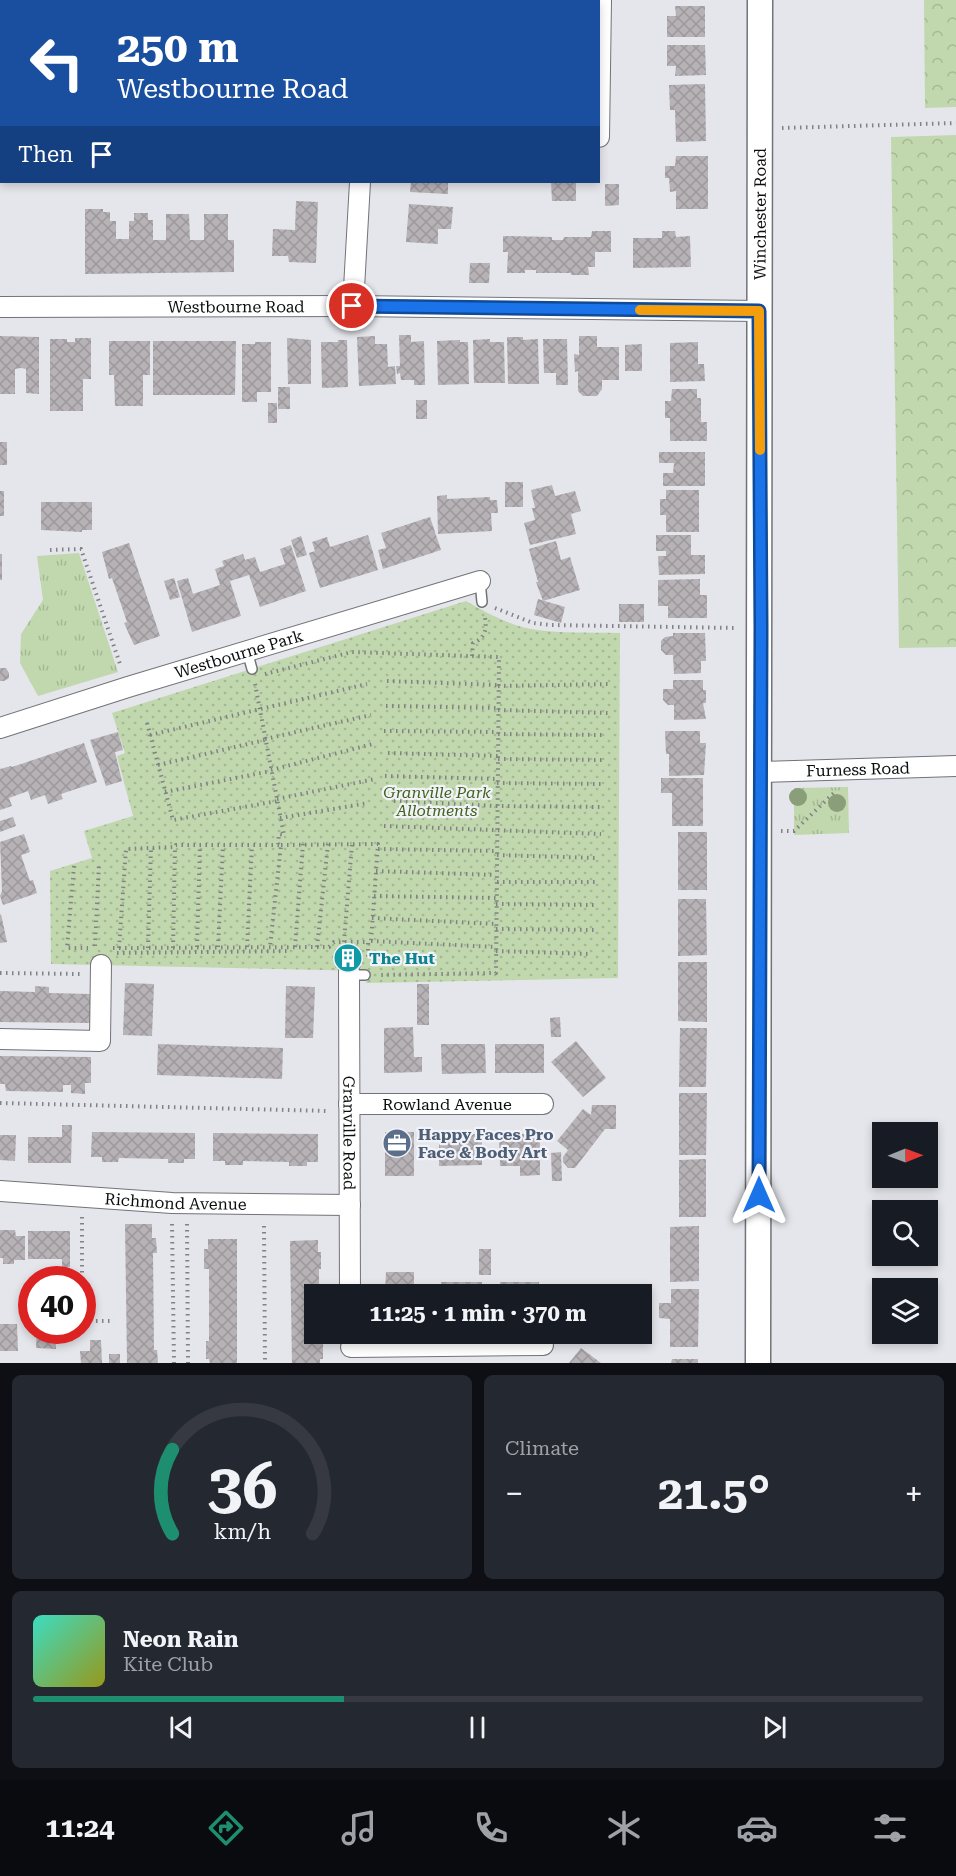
<!DOCTYPE html>
<meta charset="utf-8">
<style>
body{margin:0;font-family:"Roboto Serif",serif;background:#242831;color:#f1f3f6;height:100vh;display:flex;flex-direction:column;font-size:22px;white-space:nowrap}
*{box-sizing:border-box;margin:0}
p{font-size:20px;color:#9ea1a6}
.icon{flex:none;width:33px;height:33px;fill:none;stroke:currentColor;stroke-width:2;stroke-linecap:round;stroke-linejoin:round}
.map{position:relative;height:1363px;overflow:hidden}
.side{display:flex;flex-direction:column;gap:12px;padding:12px;background:#0d0f14;flex:1}
.side>*{flex:none}
.top-card{position:absolute;left:0px;top:0px;width:600px;height:183px;box-shadow:0 3px 9px #0003;background:#1a4fa0;color:#fff;overflow:hidden}
.needle{width:39px;rotate:89deg}
.controls{position:absolute;left:872px;top:1122px;display:grid;gap:12px}
.controls a{display:grid;place-items:center;width:66px;height:66px;border-radius:0px;background:#171b24;box-shadow:0 3px 9px #0003;font-size:30px}
.speed{position:absolute;left:18px;top:1266px;display:flex;gap:12px;font-size:30px;font-weight:700;text-align:center}
.speed>*{display:grid;place-content:center;width:78px;height:78px;border-radius:50%;background:#171b24;box-shadow:0 3px 9px #0003;line-height:1}
.speed .limit{border:9px solid #d22;background:#fff;color:#111}
.pin{position:absolute;display:grid;place-items:center;width:51px;height:51px;color:#fff;margin:-26px;border:3px solid #fff;border-radius:50%;box-shadow:0 2px 6px #0007}
.me{position:absolute;width:66px;margin:-33px;rotate:0deg;stroke-linejoin:round;filter:drop-shadow(0 0 4px #0008)}
.turn{display:flex;align-items:center;gap:21px;height:126px;padding:0 18px;font-size:27px}
.turn .icon{width:78px;height:78px;stroke-width:2.5}
.turn b{display:block;font-size:42px;line-height:51px}
.then{display:flex;align-items:center;height:57px;padding:0 18px;background:#0003;gap:12px;font-size:22px}
.big{font-size:45px;font-weight:700;line-height:1.1}
.side .widget{flex:1;display:flex;flex-direction:column;justify-content:center;gap:9px;min-width:0;padding:0 21px;border-radius:9px;background:#242831}
.side .dial{align-items:center;gap:0}
.dial svg{height:156px;overflow:visible;fill:none;stroke:#363941;stroke-width:7;stroke-linecap:round;text-anchor:middle}
.dial text{fill:#f1f3f6;stroke:none}
.song{display:flex;align-items:center;gap:18px}
.cover{width:72px;height:72px;border-radius:9px;background:linear-gradient(135deg,hsl(170 70% 55%),hsl(60 70% 35%))}
.played{height:6px;border-radius:3px;background:linear-gradient(90deg,#1d8f70 35%,#363941 35%)}
.keys{display:flex;justify-content:space-around;direction:ltr}
.heat{display:flex;justify-content:space-between;align-items:center;font-size:33px;direction:ltr}
.side .tiles{flex:1;display:grid;gap:12px;grid-template-columns:1fr 1fr}
.widget:last-child{grid-column:span 2}
.trip{position:absolute;left:304px;top:1284px;width:348px;height:60px;border-radius:0px;background:#171b24;box-shadow:0 3px 9px #0003;font-weight:700;line-height:60px;text-align:center}
.tab-bar{display:flex;height:96px;justify-content:space-around;align-items:center;background:#090b0e;color:#9ea1a6}
.tab-bar .icon{width:42px;height:42px}
.tab-bar .current{color:#1d8f70}
.tab-bar b{font-size:27px;color:#f1f3f6}
.map>svg:first-child{display:block}
.grass{fill:url(#grass-tufts)}
.park{fill:url(#park-crowns)}
.garden{fill:url(#garden-dots)}
.building{fill:url(#building-cross-hatch)}
.lines{fill:none;stroke-linecap:round;stroke-linejoin:round}
.service-casing{stroke:#717378;stroke-width:12}
.minor-casing{stroke:#717378;stroke-width:22}
.tertiary-casing{stroke:#717378;stroke-width:27}
.path{stroke:#808285;stroke-width:4;stroke-dasharray:1.5 4.5;stroke-linecap:butt}
.service{stroke:#fff;stroke-width:9}
.minor{stroke:#fff;stroke-width:20}
.tertiary{stroke:#fff;stroke-width:24}
.tree{fill:#8b9e7a}
.route-casing{stroke:#114b97;stroke-width:15}
.route{stroke:#1a73e8;stroke-width:10}
.slow{stroke:#f59e0b;stroke-width:10}
.labels{text-anchor:middle;stroke-width:4.5;stroke-linejoin:round;paint-order:stroke}
.street-label{font-size:16px;fill:#0c0d0e;stroke:#f1f3f9}
.park-label{font-size:16px;font-style:italic;fill:#42631d;stroke:#f1f3f9}
.culture-label{font-size:16px;font-weight:bold;fill:#0d838f;stroke:#f1f3f9;text-anchor:start}
.service-label{font-size:16px;font-weight:bold;fill:#4e5e75;stroke:#f1f3f9;text-anchor:start}
</style>
<div class="map">
<svg width="956" height="1363" viewBox="0 0 956 1363">
<defs>
<pattern id="grass-tufts" width="24" height="20" patternUnits="userSpaceOnUse" patternTransform="scale(1.5)"><rect width="24" height="20" fill="#c1d8ae"/><path d="M3 7l-1-3M5 7V3M7 7l1-3M15 17l-1-3M17 17v-4M19 17l1-3" fill="none" stroke="#a5b894"/></pattern>
<pattern id="park-crowns" width="20" height="18" patternUnits="userSpaceOnUse" patternTransform="scale(1.5)"><rect width="20" height="18" fill="#c1d8ae"/><path d="M2 6a3 3 0 1 1 6 0M12 15a3 3 0 1 1 6 0" fill="none" stroke="#a5b894"/></pattern>
<pattern id="garden-dots" width="8" height="8" patternUnits="userSpaceOnUse" patternTransform="scale(1.5)"><rect width="8" height="8" fill="#c1d8ae"/><path d="M2 2h.1M6 6h.1" fill="none" stroke="#a5b894" stroke-width="1.8" stroke-linecap="round"/></pattern>
<pattern id="building-cross-hatch" width="8" height="8" patternUnits="userSpaceOnUse" patternTransform="scale(1.5)"><rect width="8" height="8" fill="#b7b2b6"/><path d="M0 0l8 8M0 8l8-8" fill="none" stroke="#9c989b"/></pattern>
</defs>
<rect width="100%" height="100%" fill="#e4e6eb"/>
<g class="grass">
<polygon points="79,553 118,672 38,696 20,663 21,634 43,600 37,556"/>
<polygon points="848,787 849,833 794,835 794,788"/>
</g>
<g class="park">
<polygon points="924,0 956,0 956,107 925,108"/>
<polygon points="956,135 956,647 899,648 891,137"/>
</g>
<path class="garden" d="M466,601C485,612 505,623 526,628C556,634 588,632 620,633L618,978L366,983L365,971L51,964L50,871L92,858L84,831L133,816L117,756L125,753L112,713Z"/>
<g class="building">
<polygon points="675,6 705,6 705,37 667,37 667,16 676,16"/>
<polygon points="667,45 705,45 706,75 675,76 676,66 667,66"/>
<polygon points="705,84 706,141 676,142 675,110 670,110 669,85"/>
<polygon points="676,156 708,156 708,209 676,209 676,191 670,192 669,178 665,178 665,166 675,166"/>
<polygon points="411,182 448,182 448,194 410,192"/>
<polygon points="551,182 576,182 576,201 552,201"/>
<polygon points="605,184 619,184 619,205 605,206"/>
<polygon points="296,201 318,202 316,263 289,262 288,256 272,256 273,229 295,230"/>
<polygon points="409,204 453,207 451,229 438,229 438,244 406,242"/>
<polygon points="85,209 103,209 103,212 110,212 110,221 116,221 116,239 129,239 129,221 134,221 134,213 148,213 148,220 153,220 153,240 166,240 166,214 189,214 190,240 204,240 204,214 228,214 228,240 234,240 234,272 85,274"/>
<polygon points="592,231 611,231 611,252 595,252 595,267 588,267 589,275 571,275 571,273 536,273 536,270 525,270 525,273 507,273 508,252 503,252 503,236 552,237 552,240 563,240 564,237 591,237"/>
<polygon points="662,231 675,231 676,237 690,236 691,267 633,268 633,238 662,238"/>
<polygon points="470,263 490,263 489,283 469,283"/>
<polygon points="399,335 411,335 411,342 424,341 425,385 414,385 414,380 401,380 400,373 397,374 396,366 400,366"/>
<polygon points="0,336 39,337 39,394 26,393 26,369 21,368 15,369 15,394 0,394"/>
<polygon points="375,336 375,344 387,344 388,367 395,366 396,384 359,386 357,337"/>
<polygon points="579,336 597,336 597,347 619,347 619,380 602,380 602,389 597,396 583,396 578,391 578,371 575,372 574,354 579,355"/>
<polygon points="507,337 523,337 523,340 538,339 539,384 508,384"/>
<polygon points="75,338 91,338 91,379 83,379 83,411 50,411 50,339 67,339 67,342 75,342"/>
<polygon points="287,338 311,340 311,384 288,384"/>
<polygon points="490,339 490,342 504,342 505,383 474,383 473,340"/>
<polygon points="543,339 567,339 568,385 556,385 556,373 544,373"/>
<polygon points="338,340 347,340 348,387 322,388 321,342 338,342"/>
<polygon points="460,340 460,342 468,342 469,384 438,385 437,341"/>
<polygon points="109,341 150,341 150,375 143,375 143,406 115,406 114,375 109,375"/>
<polygon points="153,341 236,341 235,395 153,395"/>
<polygon points="255,342 271,342 271,392 257,392 257,402 242,402 242,344 255,344"/>
<polygon points="698,342 698,364 704,364 705,381 670,382 670,343"/>
<polygon points="642,344 642,371 625,371 625,345"/>
<rect x="278" y="387" width="12" height="22"/>
<polygon points="672,389 697,389 697,398 701,398 701,422 707,422 707,441 670,441 670,418 665,418 665,401 671,401"/>
<rect x="416" y="400" width="11" height="19"/>
<rect x="268" y="403" width="9" height="20"/>
<rect x="0" y="442" width="7" height="23"/>
<polygon points="659,452 705,452 705,486 663,486 663,473 673,473 674,463 659,463"/>
<rect x="505" y="482" width="18" height="25"/>
<polygon points="552,485 555,496 575,491 581,511 571,514 576,534 530,545 524,523 535,520 532,508 535,508 531,490"/>
<polygon points="666,490 699,490 699,532 666,532 666,515 660,515 660,499 666,499"/>
<rect x="0" y="491" width="4" height="25"/>
<polygon points="447,495 447,499 490,497 490,500 497,500 498,513 491,513 492,531 438,534 437,496"/>
<polygon points="41,502 92,502 92,530 82,530 82,532 41,530"/>
<polygon points="430,517 441,550 383,569 378,550 386,548 381,533"/>
<polygon points="368,535 378,570 320,588 309,553 315,551 312,542 327,537 330,547"/>
<polygon points="656,535 691,535 691,555 705,555 705,574 659,575 658,556 666,556 666,551 656,551"/>
<polygon points="301,536 307,555 297,558 291,540"/>
<polygon points="556,541 561,560 570,557 580,590 543,601 536,582 538,582 529,549"/>
<polygon points="129,543 160,636 134,645 124,623 127,622 112,578 109,579 102,552"/>
<polygon points="291,545 306,591 260,607 249,575 230,581 241,616 192,632 177,581 188,578 193,594 220,585 215,569 224,566 222,561 243,554 245,560 255,557 260,572 285,564 280,549"/>
<rect x="0" y="554" width="2" height="26"/>
<polygon points="174,578 180,597 170,600 164,581"/>
<polygon points="700,579 700,595 707,595 707,618 668,618 668,606 658,606 658,580"/>
<polygon points="538,599 565,607 561,623 534,615"/>
<rect x="619" y="604" width="25" height="18"/>
<polygon points="673,633 705,633 706,661 701,661 701,673 674,674 673,655 666,655 661,650 661,641 665,637 673,636"/>
<polygon points="0,668 6,668 9,673 9,678 4,681 0,681"/>
<polygon points="673,680 703,680 703,690 706,690 706,703 703,703 706,719 674,720 674,705 668,705 663,700 663,689 673,689"/>
<polygon points="665,731 700,731 700,743 706,743 704,775 669,776 669,754 666,754"/>
<polygon points="118,732 123,750 115,752 122,781 106,786 90,740"/>
<polygon points="84,743 97,782 61,794 63,799 48,804 45,795 31,800 28,791 9,798 12,806 0,810 0,769 11,766 12,767"/>
<polygon points="661,778 703,778 703,826 672,826 672,793 661,793"/>
<polygon points="13,817 16,826 0,832 0,821"/>
<rect x="678" y="832" width="29" height="58"/>
<polygon points="24,834 30,852 21,855 30,881 33,880 37,893 3,905 0,896 2,891 0,842"/>
<polygon points="678,899 706,899 707,955 678,956"/>
<polygon points="1,914 7,942 0,943 0,915"/>
<rect x="335" y="949" width="26" height="19"/>
<polygon points="678,962 707,962 707,1022 678,1021"/>
<polygon points="125,983 154,984 152,1036 123,1035"/>
<rect x="417" y="984" width="12" height="41"/>
<polygon points="35,986 49,987 49,993 90,994 90,1023 0,1022 0,991 35,992"/>
<polygon points="286,986 315,987 313,1038 285,1038"/>
<polygon points="560,1017 561,1037 551,1037 550,1018"/>
<polygon points="413,1027 414,1057 422,1057 422,1072 384,1073 384,1028"/>
<polygon points="680,1028 707,1028 706,1087 679,1087"/>
<polygon points="576,1041 606,1078 583,1097 551,1062"/>
<polygon points="158,1044 283,1048 282,1079 157,1075"/>
<polygon points="441,1044 485,1044 486,1073 442,1074"/>
<rect x="495" y="1044" width="49" height="29"/>
<polygon points="0,1056 91,1057 91,1083 85,1083 85,1094 71,1093 71,1085 63,1085 63,1092 6,1091 5,1084 0,1084"/>
<polygon points="679,1093 707,1093 706,1155 679,1155"/>
<polygon points="592,1105 616,1105 616,1129 605,1129 575,1168 568,1168 563,1162 563,1157 568,1150 557,1141 583,1109 591,1115"/>
<polygon points="62,1125 72,1125 71,1163 28,1163 28,1137 62,1137"/>
<polygon points="92,1132 195,1133 195,1159 184,1159 184,1163 168,1163 168,1159 119,1158 118,1162 102,1162 102,1157 91,1157"/>
<rect x="385" y="1132" width="29" height="44"/>
<polygon points="213,1133 318,1134 318,1162 307,1162 307,1166 289,1166 289,1162 243,1161 243,1165 225,1165 225,1161 213,1161"/>
<polygon points="439,1134 482,1134 482,1165 439,1166"/>
<polygon points="499,1134 540,1134 540,1175 520,1176 520,1166 500,1166"/>
<polygon points="0,1135 16,1135 15,1161 0,1160"/>
<polygon points="561,1152 562,1181 552,1181 551,1153"/>
<polygon points="706,1159 706,1217 679,1217 679,1160"/>
<polygon points="125,1224 152,1224 152,1238 156,1238 157,1253 153,1253 154,1350 157,1350 158,1363 127,1363"/>
<polygon points="699,1226 699,1281 670,1282 670,1227"/>
<polygon points="0,1230 15,1230 16,1236 25,1236 25,1260 14,1260 14,1264 3,1264 3,1258 0,1258"/>
<polygon points="28,1231 70,1231 70,1267 62,1267 62,1259 28,1259"/>
<polygon points="208,1239 237,1239 237,1363 210,1363 209,1359 206,1359 206,1341 209,1341 209,1269 204,1269 204,1249 208,1249"/>
<polygon points="318,1240 318,1252 321,1252 321,1269 319,1269 319,1294 315,1294 315,1334 319,1334 320,1341 323,1342 323,1359 320,1359 320,1363 292,1363 290,1241"/>
<rect x="479" y="1249" width="12" height="26"/>
<polygon points="386,1272 414,1272 414,1294 385,1294"/>
<rect x="441" y="1282" width="41" height="12"/>
<rect x="500" y="1282" width="39" height="12"/>
<polygon points="579,1285 587,1294 567,1294"/>
<polygon points="671,1289 699,1289 698,1347 670,1347 670,1319 659,1318 659,1303 671,1303"/>
<polygon points="0,1324 17,1324 18,1351 0,1351"/>
<polygon points="37,1330 56,1330 56,1349 36,1348"/>
<rect x="602" y="1334" width="17" height="8"/>
<polygon points="90,1340 101,1340 102,1363 81,1363 80,1351 90,1351"/>
<polygon points="581,1348 601,1363 569,1363"/>
<rect x="109" y="1354" width="11" height="9"/>
<polygon points="672,1359 698,1359 698,1363 671,1363"/>
</g>
<g class="lines">
<g class="service-casing">
<g id="service">
<polyline points="480,581 482,602"/>
<polyline points="247,651 252,669"/>
<polyline points="349,975 365,975"/>
</g>
</g>
<g class="minor-casing">
<g id="minor">
<polyline points="371,2 371,0"/>
<polyline points="599,137 601,0"/>
<polyline points="353,306 360,182"/>
<path id="s1" d="M0,307L353,306L759,311"/>
<path id="s2" d="M0,728L128,687L480,581"/>
<path id="s3" d="M760,772L956,766"/>
<path id="s4" d="M349,971L350,1294"/>
<polyline points="0,1039 100,1041 101,965"/>
<path id="s5" d="M349,1104H543"/>
<path id="s6" d="M0,1191L172,1203L350,1205"/>
<polyline points="351,1347 543,1345"/>
</g>
</g>
<g class="tertiary-casing">
<g id="tertiary">
<path id="s7" d="M758,1363L760,0"/>
</g>
</g>
<g class="path">
<polyline points="782,128 956,123"/>
<polyline points="50,550 81,549 121,667"/>
<polyline points="495,608 533,623 551,625 736,628"/>
<path d="M472,656L473,643C485,638 487,630 485,618"/>
<polyline points="265,674 352,652 499,657 496,973 378,975"/>
<polyline points="387,681 498,685"/>
<polyline points="255,684 284,835 279,834 278,844"/>
<polyline points="498,686 610,684"/>
<polyline points="386,706 498,708"/>
<polyline points="498,710 608,713"/>
<polyline points="147,723 173,820 277,801"/>
<polyline points="384,731 498,732"/>
<polyline points="498,734 605,735"/>
<polyline points="150,735 367,684"/>
<polyline points="265,739 371,715"/>
<polyline points="388,753 498,756"/>
<polyline points="498,759 604,760"/>
<polyline points="158,765 265,740"/>
<polyline points="271,770 373,744"/>
<polyline points="385,776 498,779"/>
<polyline points="497,783 603,784"/>
<polyline points="165,792 271,771"/>
<polyline points="277,799 375,779"/>
<polyline points="394,801 497,806 601,807"/>
<polyline points="280,818 368,803"/>
<polyline points="384,826 601,834"/>
<polyline points="781,831 794,831 836,791"/>
<polyline points="281,845 378,844 371,941 368,942"/>
<polyline points="378,849 497,851"/>
<polyline points="497,855 597,858"/>
<polyline points="74,866 67,948 88,948"/>
<polyline points="376,871 496,875"/>
<polyline points="497,882 596,882"/>
<polyline points="374,896 496,898"/>
<polyline points="496,904 595,905"/>
<polyline points="372,918 496,924"/>
<polyline points="496,929 595,930"/>
<polyline points="371,941 496,947"/>
<polyline points="344,942 352,844"/>
<polyline points="95,946 99,863"/>
<polyline points="197,947 200,845"/>
<polyline points="218,947 223,845"/>
<polyline points="247,947 252,845"/>
<polyline points="295,947 303,844"/>
<polyline points="317,947 328,844"/>
<polyline points="113,948 329,947 334,942 368,942 368,959"/>
<polyline points="119,948 126,849 175,847 176,845 281,845 270,947"/>
<polyline points="148,948 151,847"/>
<polyline points="173,948 175,847"/>
<polyline points="496,951 591,954"/>
<polyline points="117,953 291,951"/>
<polyline points="0,973 82,974"/>
<polyline points="0,1103 329,1111"/>
<polyline points="82,1217 82,1280"/>
<polyline points="172,1224 174,1363"/>
<polyline points="187,1224 188,1363"/>
<polyline points="264,1226 265,1363"/>
<polyline points="82,1304 83,1321 111,1321"/>
</g>
<use href="#service" class="service"/>
<use href="#minor" class="minor"/>
<use href="#tertiary" class="tertiary"/>
</g>
<g class="tree">
<circle cx="798" cy="797" r="9"/>
<circle cx="837" cy="803" r="9"/>
</g>
<g class="lines">
<g class="route-casing">
<polyline id="route" points="352,306 759,311 761,628 759,1195"/>
</g>
<use href="#route" class="route"/>
<polyline class="slow" points="640,310 759,311 760,450"/>
</g>
<defs>
<g id="building-disc" transform="scale(1.5)"><circle r="9.5" fill="#0f9aa8" stroke="#f1f3f9"/><path d="M-4-6H4V6H1V3H-1V6H-4ZM-2.5-4.3h1.7v1.8h-1.7ZM.8-4.3h1.7v1.8H.8ZM-2.5-1h1.7V.8h-1.7ZM.8-1h1.7V.8H.8Z" fill="#fff"/></g>
<g id="office-disc" transform="scale(1.5)"><circle r="9.5" fill="#5c6f8a" stroke="#f1f3f9"/><path d="M-6-3h4V-5.5h4V-3h4V5H-6ZM-1-4.5V-3h2v-1.5ZM-6 0V1H6V0Z" fill="#fff"/></g>
</defs>
<g fill-rule="evenodd">
<use href="#building-disc" x="348" y="958"/>
<use href="#office-disc" x="397" y="1143"/>
</g>
<g class="labels">
<g class="street-label">
<text dy="6" stroke="none"><textPath href="#s7" startOffset="1149">Winchester Road</textPath></text>
<text dy="6" stroke="none"><textPath href="#s1" startOffset="236">Westbourne Road</textPath></text>
<text dy="6" stroke="none"><textPath href="#s2" startOffset="250">Westbourne Park</textPath></text>
<text dy="6" stroke="none"><textPath href="#s3" startOffset="98">Furness Road</textPath></text>
<text dy="6" stroke="none"><textPath href="#s5" startOffset="98">Rowland Avenue</textPath></text>
<text dy="6" stroke="none"><textPath href="#s4" startOffset="162">Granville Road</textPath></text>
<text dy="6" stroke="none"><textPath href="#s6" startOffset="176">Richmond Avenue</textPath></text>
</g>
<g class="park-label">
<text x="437" y="798">Granville Park<tspan x="437" dy="18">Allotments</tspan></text>
</g>
<g class="culture-label">
<text x="369" y="964">The Hut</text>
</g>
<g class="service-label">
<text x="418" y="1140">Happy Faces Pro<tspan x="418" dy="18">Face &amp; Body Art</tspan></text>
</g>
</g>
</svg>
<div class="controls">
<a><svg class="needle" viewBox="-14 -14 28 28"><path d="M0-13l5 13h-10z" fill="#e53935"/><path d="M0 13l5-13h-10z" fill="#9ea1a6"/></svg></a>
<a><svg class="icon" aria-label="search" viewBox="0 0 24 24"><circle cx="10" cy="10" r="6"/><path d="M15 15l6 6"/></svg></a>
<a><svg class="icon" aria-label="layers" viewBox="0 0 24 24"><path d="M12 4l9 5-9 5-9-5zM3 14l9 5 9-5"/></svg></a>
</div>
<div class="speed"><div class="limit">40</div></div>
<div class="pin" style="left:352px;top:306px;background:#d93025"><svg class="icon" aria-label="arrive" viewBox="0 0 24 24"><path d="M6 21V4h12l-3 4 3 4H6"/></svg></div>
<svg class="me" style="left:759px;top:1195px" viewBox="-20 -20 40 40"><path d="M0-17L14 15 0 8-14 15z" fill="#1a73e8" stroke="#fff" stroke-width="4"/></svg>
<div class="trip">11:25 · 1 min · 370 m</div>
<div class="top-card">
<div class="turn"><svg class="icon" aria-label="left" viewBox="0 0 24 24"><path d="M17 20v-9H6M10 6l-5 5 5 5"/></svg><div><b>250 m</b>Westbourne Road</div></div>
<div class="then">Then<svg class="icon" aria-label="arrive" viewBox="0 0 24 24"><path d="M6 21V4h12l-3 4 3 4H6"/></svg></div>
</div>
</div>
<section class="side">
<div class="tiles">
<div class="widget dial"><svg viewBox="0 0 100 80">
<path d="M14 69A42 42 0 1 1 86 69"/>
<path d="M14 69A42 42 0 0 1 14 26" stroke="#1d8f70"/>
<text x="50" y="56" font-size="32" font-weight="700">36</text>
<text x="50" y="72" font-size="11">km/h</text>
</svg></div>
<div class="widget"><p>Climate</p>
<div class="heat"><a>−</a><b class="big">21.5°</b><a>+</a></div>
</div>
<div class="widget">
<div class="song"><i class="cover"></i><div><b>Neon Rain</b><p>Kite Club</p></div></div>
<div class="played"></div>
<div class="keys"><svg class="icon" aria-label="previous" viewBox="0 0 24 24"><path d="M18 5L8 12l10 7zM5 5v14"/></svg><svg class="icon" aria-label="pause" viewBox="0 0 24 24"><path d="M8 5v14M16 5v14"/></svg><svg class="icon" aria-label="next" viewBox="0 0 24 24"><path d="M6 5l10 7-10 7zM19 5v14"/></svg></div>
</div>
</div>
</section>
<nav class="tab-bar">
<b>11:24</b>
<svg class="icon current" aria-label="directions" viewBox="0 0 24 24"><path d="M12 3l9 9-9 9-9-9zM9 14v-3h6M13 9l2 2-2 2"/></svg>
<svg class="icon" aria-label="music" viewBox="0 0 24 24"><path d="M9 18V5l10-2v13"/><circle cx="6" cy="18" r="3"/><circle cx="16" cy="16" r="3"/></svg>
<svg class="icon" aria-label="phone" viewBox="0 0 24 24"><path d="M5 4h4l2 5-3 2q2 4 5 5l2-3 5 2v4C11 20 4 13 5 4z"/></svg>
<svg class="icon" aria-label="climate" viewBox="0 0 24 24"><path d="M12 3v18M4 7l16 10M4 17L20 7"/></svg>
<svg class="icon" aria-label="car" viewBox="0 0 24 24"><path d="M5 17H2v-5l4-1 3-4h7l3 4 3 1v5h-3M9 17h6M6 11h13"/><circle cx="7" cy="17" r="2"/><circle cx="17" cy="17" r="2"/></svg>
<svg class="icon" aria-label="filters" viewBox="0 0 24 24"><path d="M4 7h16M4 17h16"/><circle cx="9" cy="7" r="2"/><circle cx="15" cy="17" r="2"/></svg>
</nav>
